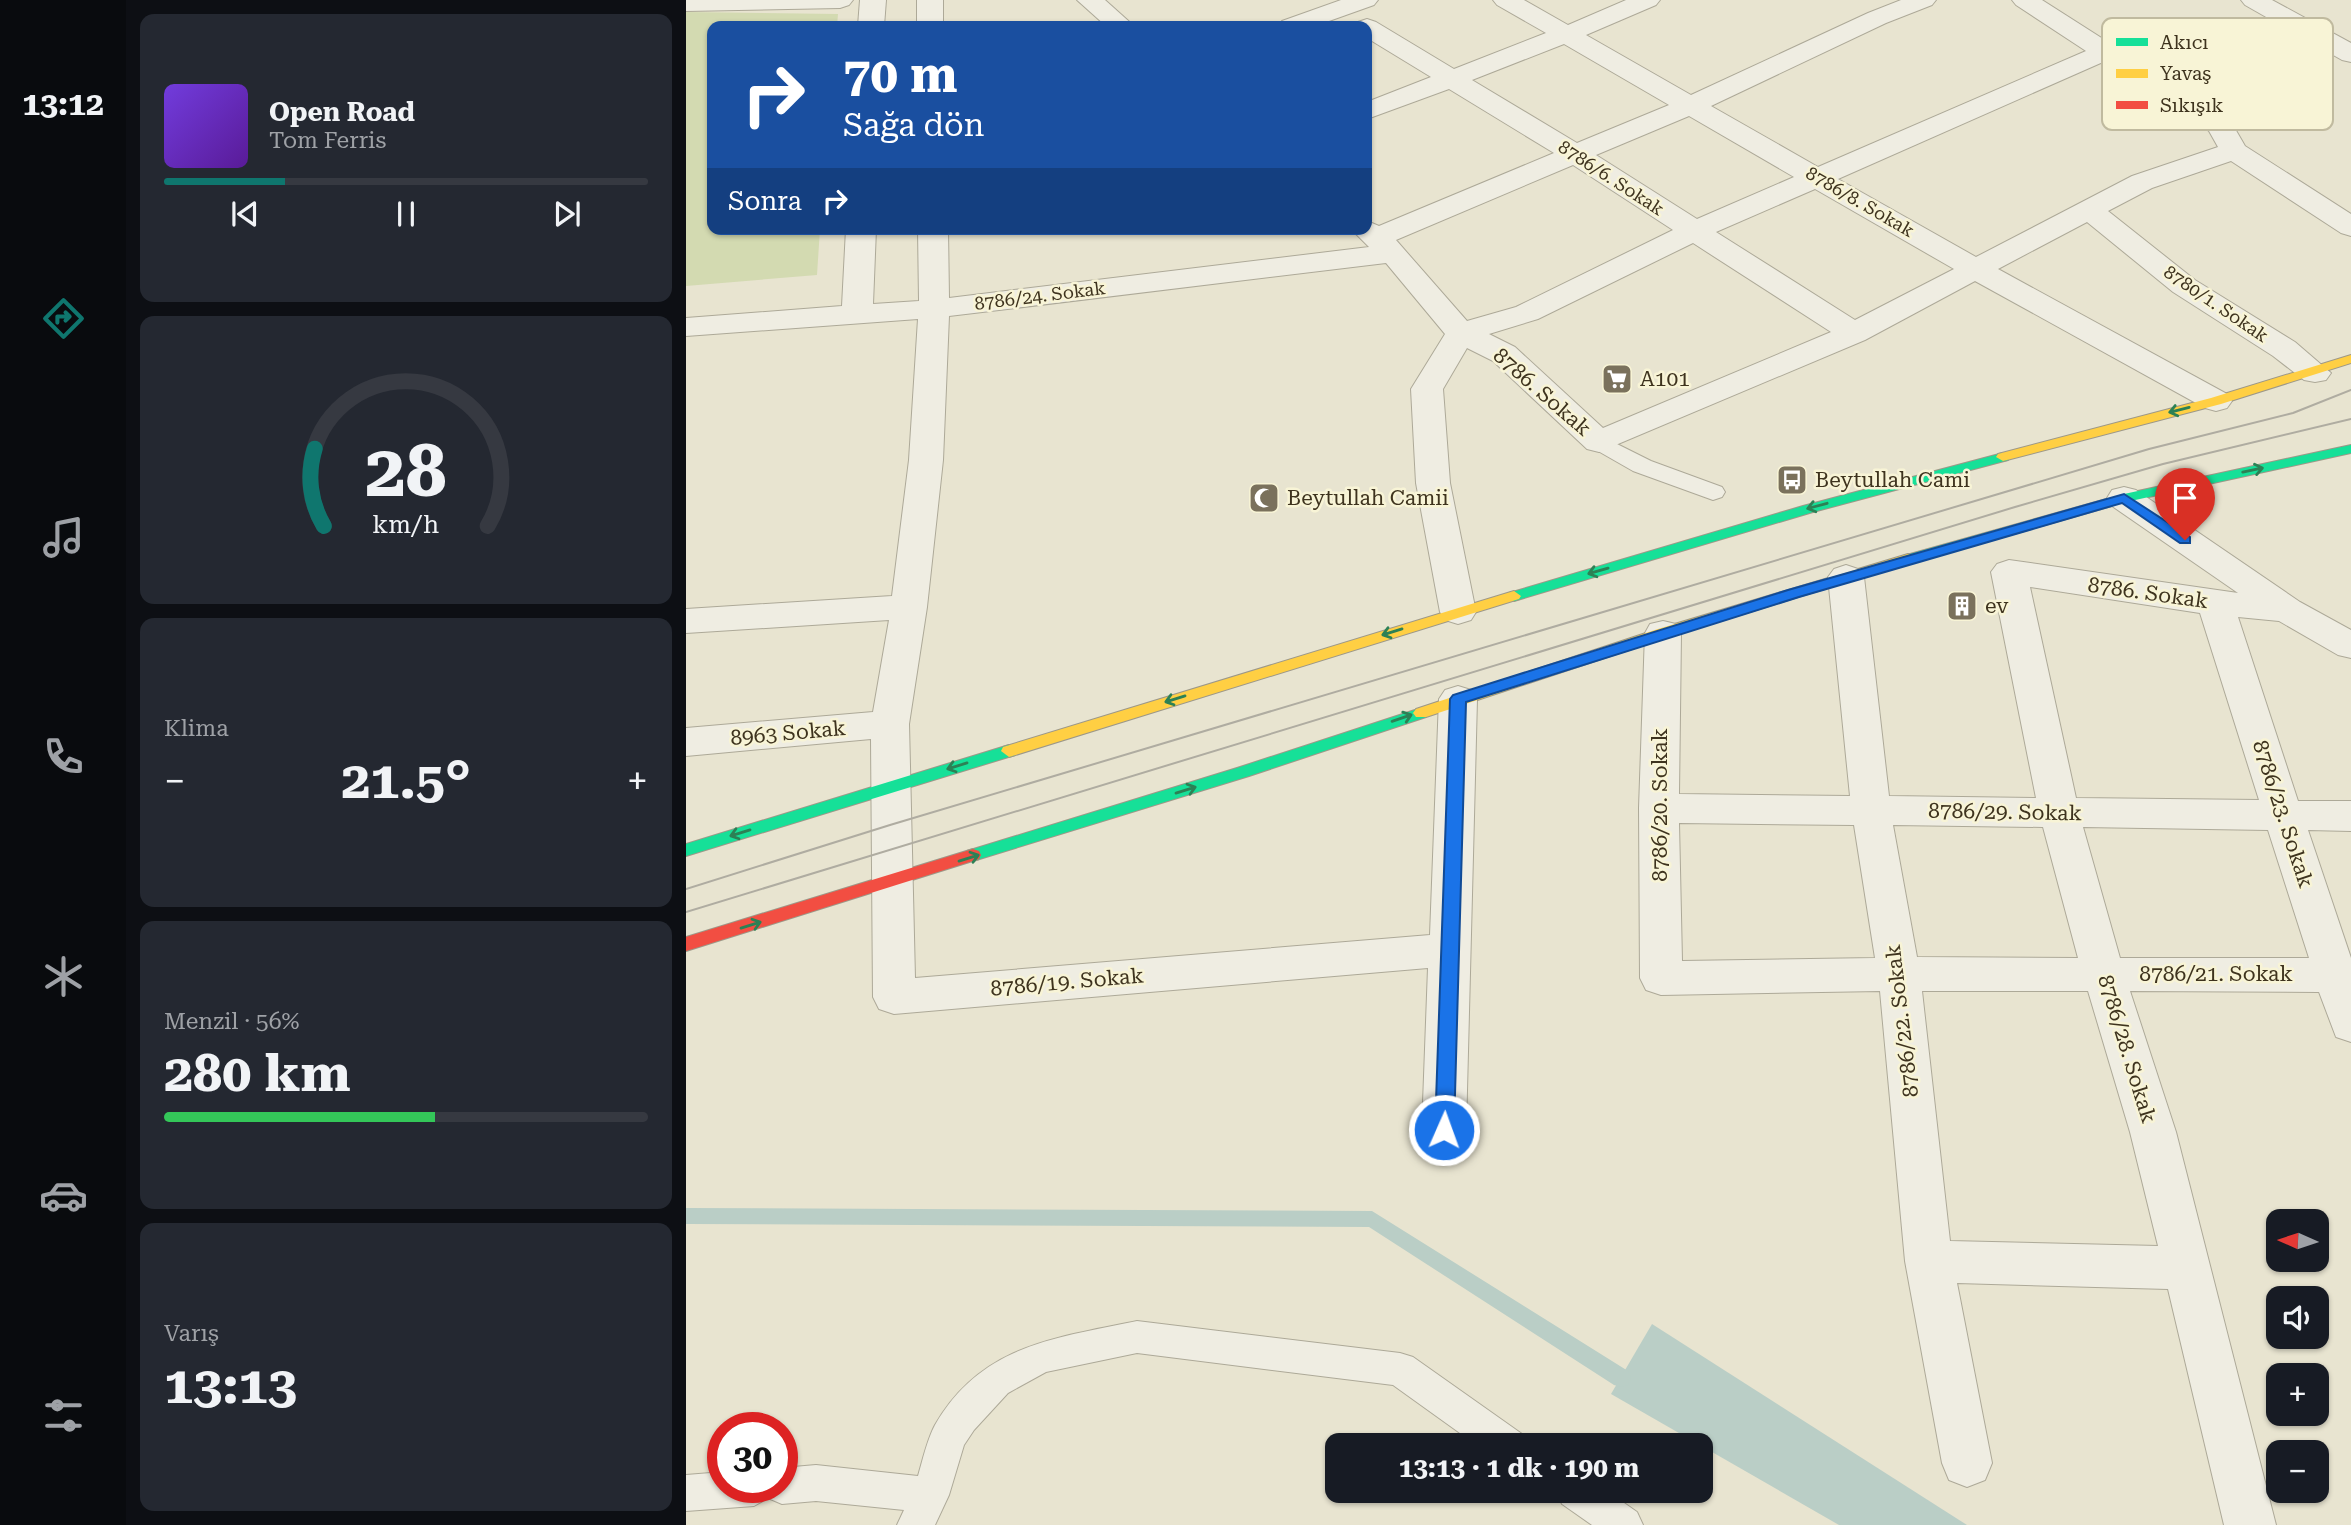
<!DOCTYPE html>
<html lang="tr">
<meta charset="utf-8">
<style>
body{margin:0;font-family:"Roboto Serif",serif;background:#242831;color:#f1f3f6;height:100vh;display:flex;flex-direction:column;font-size:26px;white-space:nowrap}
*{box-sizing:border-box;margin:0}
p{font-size:23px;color:#9ea1a6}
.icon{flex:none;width:38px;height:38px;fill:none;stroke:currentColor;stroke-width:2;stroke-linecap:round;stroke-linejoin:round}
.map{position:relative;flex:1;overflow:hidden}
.details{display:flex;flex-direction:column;gap:14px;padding:14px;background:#0d0f14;width:560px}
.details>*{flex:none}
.banner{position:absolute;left:21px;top:21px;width:665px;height:214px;border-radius:14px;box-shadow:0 2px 5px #0004;background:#1a4fa0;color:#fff;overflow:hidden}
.needle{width:46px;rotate:273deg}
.tools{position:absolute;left:1580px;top:1209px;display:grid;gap:14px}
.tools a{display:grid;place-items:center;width:63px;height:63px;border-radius:14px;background:#171b24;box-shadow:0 2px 5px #0004;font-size:35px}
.speed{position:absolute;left:21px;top:1412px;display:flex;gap:14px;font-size:35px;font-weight:700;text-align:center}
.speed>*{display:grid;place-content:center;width:91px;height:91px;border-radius:50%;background:#171b24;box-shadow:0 2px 5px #0004;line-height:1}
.speed .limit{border:10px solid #d22;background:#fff;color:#111}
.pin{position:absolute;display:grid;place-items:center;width:60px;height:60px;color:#fff;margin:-72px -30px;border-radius:50% 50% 50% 0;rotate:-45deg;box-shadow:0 0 7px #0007}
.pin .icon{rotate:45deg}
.me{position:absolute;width:77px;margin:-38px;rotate:2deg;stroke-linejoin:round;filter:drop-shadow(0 0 5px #0008)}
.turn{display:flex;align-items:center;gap:24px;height:147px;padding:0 21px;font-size:32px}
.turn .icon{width:91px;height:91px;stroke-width:2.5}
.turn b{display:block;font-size:49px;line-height:60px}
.then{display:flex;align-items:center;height:66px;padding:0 21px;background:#0003;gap:14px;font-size:26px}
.big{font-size:52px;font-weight:700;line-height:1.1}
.details .widget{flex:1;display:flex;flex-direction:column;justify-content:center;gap:10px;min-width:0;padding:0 24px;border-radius:14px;background:#242831}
.details .dial{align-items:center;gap:0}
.dial svg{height:182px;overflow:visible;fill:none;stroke:#363941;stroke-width:7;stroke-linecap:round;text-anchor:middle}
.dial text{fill:#f1f3f6;stroke:none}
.song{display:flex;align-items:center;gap:21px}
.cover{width:84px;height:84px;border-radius:10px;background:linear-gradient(135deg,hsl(260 70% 55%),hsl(270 70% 35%))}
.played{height:7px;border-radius:4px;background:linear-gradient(90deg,#0f766e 25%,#363941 25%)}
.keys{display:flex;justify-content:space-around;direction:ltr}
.heat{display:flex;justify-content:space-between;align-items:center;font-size:38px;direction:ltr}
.charge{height:10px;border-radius:5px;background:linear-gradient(90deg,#34c759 56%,#363941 0)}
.trip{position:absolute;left:639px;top:1433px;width:388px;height:70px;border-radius:14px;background:#171b24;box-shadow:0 2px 5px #0004;font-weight:700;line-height:70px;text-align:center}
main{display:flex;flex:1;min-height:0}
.dock{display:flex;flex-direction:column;width:126px;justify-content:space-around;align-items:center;background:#090b0e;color:#9ea1a6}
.dock .icon{width:49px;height:49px}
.dock .on{color:#0f766e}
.dock b{font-size:32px;color:#f1f3f6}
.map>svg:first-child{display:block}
.green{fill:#d3dab1}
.water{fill:#bacec6}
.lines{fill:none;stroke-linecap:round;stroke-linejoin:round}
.stream{fill:#bacec6;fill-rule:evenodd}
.lane-casing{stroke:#ada998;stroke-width:2}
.street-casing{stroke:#ada998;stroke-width:2}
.fast-casing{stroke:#9d9888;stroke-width:2}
.slow-casing{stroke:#9d9888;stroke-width:2}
.jam-casing{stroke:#9d9888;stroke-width:2}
.lane{fill:#efede2;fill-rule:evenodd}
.street{fill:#efede2;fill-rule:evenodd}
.fast{fill:#16e098;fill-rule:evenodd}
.slow{fill:#ffcf43;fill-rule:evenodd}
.jam{fill:#f24e42;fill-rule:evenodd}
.tram{stroke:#afaca1;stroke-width:2}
.oneway{stroke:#2c8155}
.route{fill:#1a73e8;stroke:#114b97;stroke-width:2}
.labels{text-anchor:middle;stroke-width:5;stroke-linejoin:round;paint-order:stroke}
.far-street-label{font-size:18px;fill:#3e331e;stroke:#f8f4d6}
.poi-label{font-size:21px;fill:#3e331e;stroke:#f8f4d6;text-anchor:start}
.street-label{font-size:21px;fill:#3e331e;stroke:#f8f4d6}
.key{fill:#f8f4d6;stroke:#c0ba9f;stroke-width:2}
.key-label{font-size:19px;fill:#3e331e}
</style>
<main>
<nav class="dock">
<b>13:12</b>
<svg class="icon on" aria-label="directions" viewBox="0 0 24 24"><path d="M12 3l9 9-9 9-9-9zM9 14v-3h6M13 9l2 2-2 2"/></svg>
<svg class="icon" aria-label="music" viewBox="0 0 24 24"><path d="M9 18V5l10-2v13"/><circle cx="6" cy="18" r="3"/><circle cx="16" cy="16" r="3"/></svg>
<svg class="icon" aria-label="phone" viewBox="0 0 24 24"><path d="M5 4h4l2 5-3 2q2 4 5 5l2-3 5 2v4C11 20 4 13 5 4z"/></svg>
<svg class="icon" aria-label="climate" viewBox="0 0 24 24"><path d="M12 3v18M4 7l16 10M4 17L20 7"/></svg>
<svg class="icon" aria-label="car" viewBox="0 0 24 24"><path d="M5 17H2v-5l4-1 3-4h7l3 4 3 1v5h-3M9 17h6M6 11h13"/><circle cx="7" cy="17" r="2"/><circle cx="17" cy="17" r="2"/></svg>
<svg class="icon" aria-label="filters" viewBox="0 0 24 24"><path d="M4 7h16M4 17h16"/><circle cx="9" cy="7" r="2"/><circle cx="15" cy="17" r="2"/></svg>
</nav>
<section class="details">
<div class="widget">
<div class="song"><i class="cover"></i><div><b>Open Road</b><p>Tom Ferris</p></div></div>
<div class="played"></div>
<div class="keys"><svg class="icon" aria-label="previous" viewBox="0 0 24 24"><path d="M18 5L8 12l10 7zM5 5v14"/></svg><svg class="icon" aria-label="pause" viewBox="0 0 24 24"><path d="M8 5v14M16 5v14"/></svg><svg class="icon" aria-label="next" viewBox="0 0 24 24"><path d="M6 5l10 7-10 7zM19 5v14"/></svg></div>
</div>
<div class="widget dial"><svg viewBox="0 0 100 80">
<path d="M14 69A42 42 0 1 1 86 69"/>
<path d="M14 69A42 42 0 0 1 10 35" stroke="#0f766e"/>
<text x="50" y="56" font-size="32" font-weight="700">28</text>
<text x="50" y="72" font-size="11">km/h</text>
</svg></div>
<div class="widget"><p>Klima</p>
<div class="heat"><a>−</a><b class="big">21.5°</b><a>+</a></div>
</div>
<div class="widget"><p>Menzil · 56%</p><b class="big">280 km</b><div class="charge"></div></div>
<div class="widget"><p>Varış</p><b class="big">13:13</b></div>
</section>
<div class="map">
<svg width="1665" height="1525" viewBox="0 0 1665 1525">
<rect width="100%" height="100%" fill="#e8e4d0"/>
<polygon class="green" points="0,12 152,14 151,26 26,26 26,229 134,229 131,275 0,286"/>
<polygon class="water" points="966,1324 1281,1525 1153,1525 925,1394"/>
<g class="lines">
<polygon class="stream" points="0,1208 686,1211 942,1371 945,1378 942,1385 935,1387 928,1385 683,1227 0,1224"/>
<g class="lane-casing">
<g id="lane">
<polygon points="913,435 965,461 1036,487 1039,492 1036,497 1027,500 947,471 905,447 901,442 905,437"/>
<path d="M451,1321L714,1353L727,1357L836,1434L841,1446H792L707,1385L451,1353L360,1372L322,1393L288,1430L278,1445L263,1495L249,1525H211L218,1510L130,1501L96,1504L82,1498L68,1506L0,1511V1475L37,1472V1488H96V1468L130,1465L232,1476C237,1459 241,1440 249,1425C295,1345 369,1338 451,1321Z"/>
<polygon points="870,1491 921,1491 951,1512 957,1525 906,1525 876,1504"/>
</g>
</g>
<g class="street-casing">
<g id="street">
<polygon points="0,0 167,0 163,5 154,8 0,11"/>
<polygon points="174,0 200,0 198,26 172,26"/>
<rect x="231" y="0" width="26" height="26"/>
<polygon points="391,0 419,0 448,26 420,26"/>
<polygon points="655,0 692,0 688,5 629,26 592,26 596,21"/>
<path d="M807,0H838L882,25L940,0H974L970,5L900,35L1005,95L1182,13L1215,0H1250L1246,5L1200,23L1025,106L1132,167L1400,51L1330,5L1326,0H1356L1544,120L1559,146L1665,214V236L1655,233L1545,161L1466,188L1422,211L1509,280L1609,342L1645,373L1640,380L1629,382L1618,380L1587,356L1487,292L1401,222L1312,269L1541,394L1546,401L1541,408L1530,411L1519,408L1289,281L1179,340L913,452L901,449L807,361L781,348L757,389L764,483L790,612L785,620L772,624L759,620L754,612L730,483L725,389L759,334L700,263L263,316L257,460L241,607L223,724L229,978L744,935L753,699L759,690L772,686L785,690L791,699L780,1130L774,1143L758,1149L742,1143L736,1130L742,968L208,1014L193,1009L187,997L185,739L0,756V728L187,712L203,620L0,633V609L206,596L223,460L232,319L0,336V318L156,306L160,229H190L187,304L233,301L232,229H262L263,298L683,247L665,229H681V221L693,226L868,153L763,89L681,119V102L745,77L681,38V26H669L672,22L681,19L690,22L768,69L860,33L811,5ZM878,44L983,105L891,143L786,80ZM1417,62L1523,131L1532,147L1446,176L1290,257L1152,179ZM1003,116L1108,177L1011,219L910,155ZM887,165L987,230L830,307L781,321L710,240ZM1129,189L1268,269L1169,320L1030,232ZM1007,243L1145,332L917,428L829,347L803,334L852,319Z"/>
<polygon points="1555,0 1586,0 1665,43 1665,62 1656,60 1559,5"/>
<path d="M1438,487L1450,490L1614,602L1665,630V658L1652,655L1593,621L1552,617L1612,801H1665V831L1622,830L1665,958V1042L1650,1037L1633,992L1444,991L1490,1132L1590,1525H1538L1482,1289L1271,1283L1306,1463L1299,1480L1281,1487L1263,1480L1256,1463L1219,1261L1194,991L975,995L960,990L954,978L953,808L959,633L964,624L977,621L990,624L995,633L993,794L1164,796L1142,577L1148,569L1160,565L1172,569L1178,577L1203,796L1350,798L1305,572L1311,564L1323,560L1552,593L1426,506L1421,498L1426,490ZM1344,587L1514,613L1573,800L1390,798ZM993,823L1168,825L1189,958L996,961ZM1207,825L1357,827L1392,958L1231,957ZM1397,827L1582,830L1623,958H1434ZM1236,991H1402L1444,1132L1472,1246L1264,1241Z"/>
</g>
</g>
<g class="fast-casing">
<g id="fast">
<polygon points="1665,445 1665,453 1440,502 1222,564 1215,559 1217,556 1438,494"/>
<polygon points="1317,453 1324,457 1322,460 1127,512 828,601 821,596 823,593 1117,506"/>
<polygon points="735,708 740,709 743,713 740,717 563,776 287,861 281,859 279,855 281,851 551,768"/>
<polygon points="323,745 331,751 329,755 0,856 0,844"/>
</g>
</g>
<g class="slow-casing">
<g id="slow">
<polygon points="1665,355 1665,363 1535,404 1317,461 1310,457 1312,454 1525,398"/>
<polygon points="1222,554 1227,556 1229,559 1227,562 982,637 740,717 730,717 727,713 730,709 972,629"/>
<polygon points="828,591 835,596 833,599 323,757 315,751 317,747"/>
</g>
</g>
<g class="jam-casing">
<polygon id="jam" points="287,849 293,851 295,855 293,859 0,951 0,937"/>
</g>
<use href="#lane" class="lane"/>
<use href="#street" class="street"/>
<use href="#fast" class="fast"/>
<use href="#slow" class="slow"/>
<use href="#jam" class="jam"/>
<g class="tram">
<polyline points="0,889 204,825 1463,449 1607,413 1665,390"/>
<polyline points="0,912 1329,507 1477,464 1665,419"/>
</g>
</g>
<defs><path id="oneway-shaft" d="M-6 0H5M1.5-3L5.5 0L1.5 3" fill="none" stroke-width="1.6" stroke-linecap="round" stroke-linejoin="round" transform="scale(1.75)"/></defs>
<g class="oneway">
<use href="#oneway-shaft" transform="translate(1493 410) rotate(166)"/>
<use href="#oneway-shaft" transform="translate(1567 470) rotate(-12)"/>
<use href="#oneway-shaft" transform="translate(1131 506) rotate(165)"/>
<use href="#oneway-shaft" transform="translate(912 571) rotate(164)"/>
<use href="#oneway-shaft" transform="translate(706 632) rotate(163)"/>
<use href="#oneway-shaft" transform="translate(489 699) rotate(163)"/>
<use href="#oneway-shaft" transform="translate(716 718) rotate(-19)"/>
<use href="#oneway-shaft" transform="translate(271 766) rotate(163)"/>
<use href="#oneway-shaft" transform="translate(500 790) rotate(-17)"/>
<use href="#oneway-shaft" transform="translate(54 833) rotate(163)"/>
<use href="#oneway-shaft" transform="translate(283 858) rotate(-17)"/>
<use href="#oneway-shaft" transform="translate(65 925) rotate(-17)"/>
</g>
<polygon class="route" points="1438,494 1504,537 1504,543 1494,543 1436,503 1113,597 780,702 768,1130 765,1135 758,1137 752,1135 749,1130 764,699 767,695 1102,590"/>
<defs>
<g id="supermarket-square" transform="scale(1.575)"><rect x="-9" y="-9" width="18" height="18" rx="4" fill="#7a715c" stroke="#f8f4d6"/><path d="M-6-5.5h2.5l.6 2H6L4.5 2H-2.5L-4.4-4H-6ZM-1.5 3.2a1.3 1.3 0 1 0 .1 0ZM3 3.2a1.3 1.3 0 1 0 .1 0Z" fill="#fff"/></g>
<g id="bus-square" transform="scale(1.575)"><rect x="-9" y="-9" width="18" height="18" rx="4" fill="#7a715c" stroke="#f8f4d6"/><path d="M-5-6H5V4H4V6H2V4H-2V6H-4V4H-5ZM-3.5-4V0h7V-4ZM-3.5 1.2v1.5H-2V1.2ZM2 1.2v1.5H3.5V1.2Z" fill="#fff"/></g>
<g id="mosque-square" transform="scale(1.575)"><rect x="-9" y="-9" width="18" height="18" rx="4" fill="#7a715c" stroke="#f8f4d6"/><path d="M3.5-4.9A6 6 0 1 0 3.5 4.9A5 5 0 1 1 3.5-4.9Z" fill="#fff"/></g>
<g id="building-square" transform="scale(1.575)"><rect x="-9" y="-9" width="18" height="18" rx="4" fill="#7a715c" stroke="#f8f4d6"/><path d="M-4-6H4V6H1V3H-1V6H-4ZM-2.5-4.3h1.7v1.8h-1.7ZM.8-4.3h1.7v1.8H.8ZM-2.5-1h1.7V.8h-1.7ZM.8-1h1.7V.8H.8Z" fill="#fff"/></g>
</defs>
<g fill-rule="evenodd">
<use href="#supermarket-square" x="931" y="379"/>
<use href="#bus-square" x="1106" y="480"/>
<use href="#mosque-square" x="578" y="498"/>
<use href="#building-square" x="1276" y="606"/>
</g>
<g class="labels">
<g class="far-street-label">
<text transform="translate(925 178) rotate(33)" y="6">8786/6. Sokak</text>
<text transform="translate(1174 202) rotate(30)" y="6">8786/8. Sokak</text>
<text transform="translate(354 296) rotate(-7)" y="6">8786/24. Sokak</text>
<text transform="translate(1530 304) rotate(34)" y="6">8780/1. Sokak</text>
</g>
<g class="poi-label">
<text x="954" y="386">A101</text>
<text x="1129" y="487">Beytullah Cami</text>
<text x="601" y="505">Beytullah Camii</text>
<text x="1299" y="613">ev</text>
</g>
<g class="street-label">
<text transform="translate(856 392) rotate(41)" y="7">8786. Sokak</text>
<text transform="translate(1462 593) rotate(8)" y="7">8786. Sokak</text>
<text transform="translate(102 733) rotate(-5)" y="7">8963 Sokak</text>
<text transform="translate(974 805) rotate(-90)" y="7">8786/20. Sokak</text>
<text transform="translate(1319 812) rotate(1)" y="7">8786/29. Sokak</text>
<text transform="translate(1597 814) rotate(72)" y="7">8786/23. Sokak</text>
<text x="1530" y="981">8786/21. Sokak</text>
<text transform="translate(381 982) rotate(-5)" y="7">8786/19. Sokak</text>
<text transform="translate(1216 1021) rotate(-97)" y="7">8786/22. Sokak</text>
<text transform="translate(1441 1049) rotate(73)" y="7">8786/28. Sokak</text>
</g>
</g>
<rect x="1416" y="18" width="231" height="112" rx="10" class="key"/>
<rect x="1430" y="38" width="32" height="8" fill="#16e098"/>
<rect x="1430" y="69" width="32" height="9" fill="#ffcf43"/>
<rect x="1430" y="101" width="32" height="8" fill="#f24e42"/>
<g class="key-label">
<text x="1474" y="49">Akıcı</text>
<text x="1474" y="80">Yavaş</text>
<text x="1474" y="112">Sıkışık</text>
</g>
</svg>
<div class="tools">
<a><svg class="needle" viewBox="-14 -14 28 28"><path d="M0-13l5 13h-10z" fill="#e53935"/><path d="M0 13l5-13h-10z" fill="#9ea1a6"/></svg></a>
<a><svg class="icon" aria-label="sound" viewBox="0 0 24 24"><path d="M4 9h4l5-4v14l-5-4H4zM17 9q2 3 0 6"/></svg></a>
<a>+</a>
<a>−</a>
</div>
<div class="speed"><div class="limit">30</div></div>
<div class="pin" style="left:1499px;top:540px;background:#d93025"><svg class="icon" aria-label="arrive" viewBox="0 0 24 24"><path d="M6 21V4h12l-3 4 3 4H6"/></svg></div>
<svg class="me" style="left:758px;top:1130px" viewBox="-20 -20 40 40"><circle r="17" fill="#1a73e8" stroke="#fff" stroke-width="3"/><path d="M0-11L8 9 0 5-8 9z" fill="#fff"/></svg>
<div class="trip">13:13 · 1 dk · 190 m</div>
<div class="banner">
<div class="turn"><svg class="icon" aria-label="right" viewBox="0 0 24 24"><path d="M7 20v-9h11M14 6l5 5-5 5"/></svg><div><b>70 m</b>Sağa dön</div></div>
<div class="then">Sonra<svg class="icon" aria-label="right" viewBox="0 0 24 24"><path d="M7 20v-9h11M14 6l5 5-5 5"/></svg></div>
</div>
</div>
</main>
